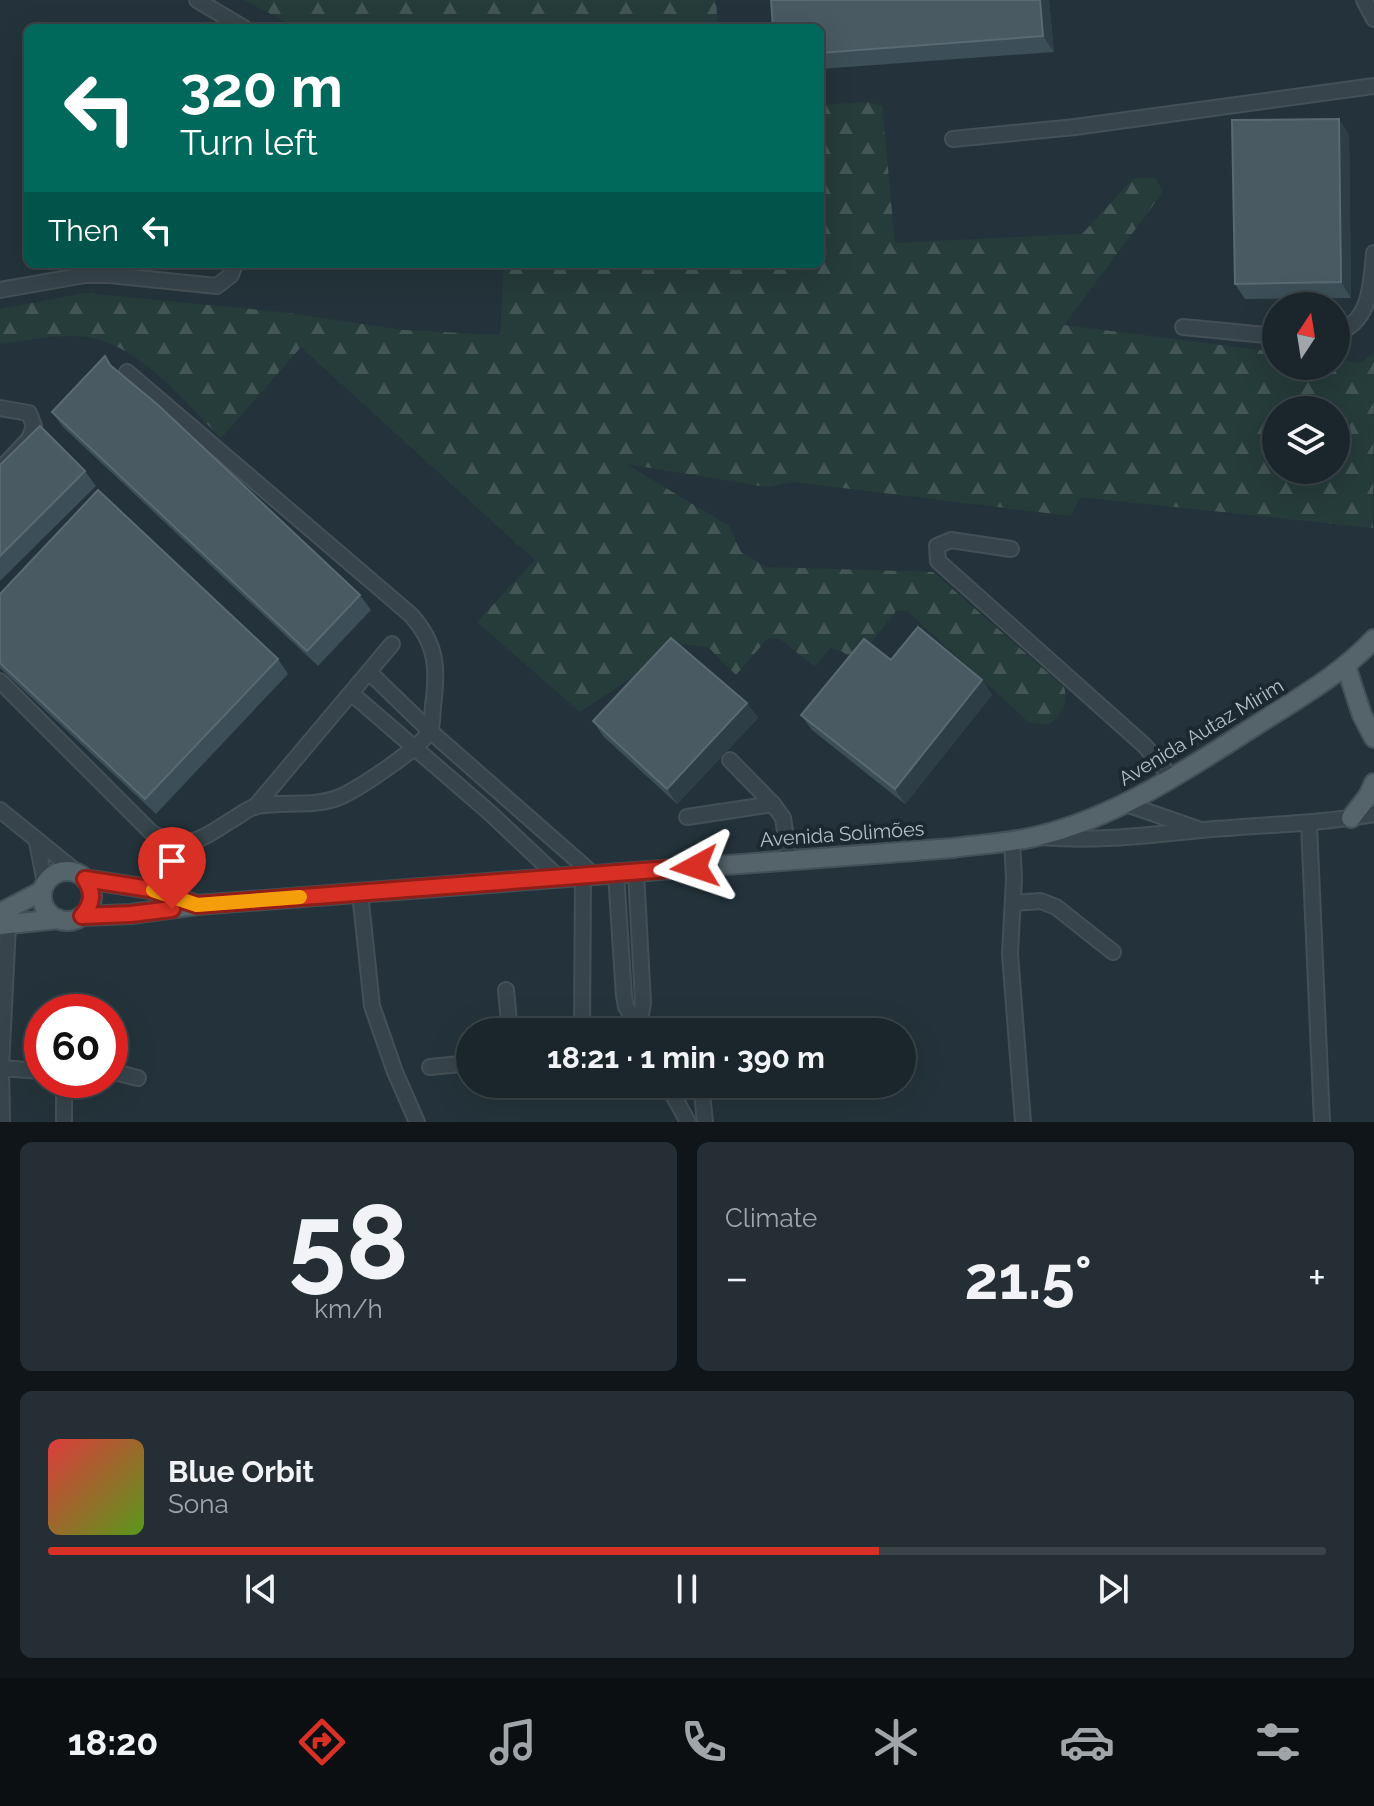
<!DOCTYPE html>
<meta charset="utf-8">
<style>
body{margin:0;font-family:Raleway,sans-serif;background:#242e34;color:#f1f3f6;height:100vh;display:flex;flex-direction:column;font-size:30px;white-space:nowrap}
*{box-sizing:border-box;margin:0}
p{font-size:26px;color:#a0a5a9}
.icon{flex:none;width:44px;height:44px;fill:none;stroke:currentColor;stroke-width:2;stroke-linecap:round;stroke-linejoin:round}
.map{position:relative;height:1122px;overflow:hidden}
.details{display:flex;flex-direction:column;gap:20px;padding:20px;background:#0f1518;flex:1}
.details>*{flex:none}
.top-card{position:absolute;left:24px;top:24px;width:800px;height:244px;border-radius:12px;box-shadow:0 8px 32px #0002,0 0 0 2px #394348;background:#00695c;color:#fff;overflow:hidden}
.needle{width:52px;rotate:12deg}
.buttons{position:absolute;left:1262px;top:292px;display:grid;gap:16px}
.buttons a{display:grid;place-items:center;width:88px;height:88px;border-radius:50%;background:#1b262c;box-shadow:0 8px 32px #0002,0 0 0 2px #394348;font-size:40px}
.speed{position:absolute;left:24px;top:994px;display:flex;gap:16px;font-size:40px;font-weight:700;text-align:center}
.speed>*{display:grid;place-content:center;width:104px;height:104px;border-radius:50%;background:#1b262c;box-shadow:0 8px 32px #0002,0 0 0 2px #394348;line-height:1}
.speed .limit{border:12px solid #d22;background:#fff;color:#111}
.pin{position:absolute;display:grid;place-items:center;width:68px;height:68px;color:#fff;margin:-82px -34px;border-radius:50% 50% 50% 0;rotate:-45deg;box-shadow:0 0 8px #0007}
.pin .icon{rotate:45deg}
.me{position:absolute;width:88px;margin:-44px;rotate:265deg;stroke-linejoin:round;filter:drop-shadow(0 0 6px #0008)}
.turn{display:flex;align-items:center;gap:28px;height:168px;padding:0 24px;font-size:36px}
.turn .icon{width:104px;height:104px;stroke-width:2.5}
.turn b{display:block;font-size:56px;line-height:68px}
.then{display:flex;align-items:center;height:76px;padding:0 24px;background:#0003;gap:16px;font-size:30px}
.big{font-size:60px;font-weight:700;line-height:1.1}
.details .tile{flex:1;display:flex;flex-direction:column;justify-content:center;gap:12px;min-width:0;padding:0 28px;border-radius:12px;background:#242e34}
.details .dial{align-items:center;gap:0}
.dial b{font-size:104px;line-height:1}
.song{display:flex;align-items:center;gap:24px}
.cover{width:96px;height:96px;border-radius:12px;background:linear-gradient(135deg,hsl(0 70% 55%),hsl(90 70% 35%))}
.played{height:8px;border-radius:4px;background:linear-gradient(90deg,#d93025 65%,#394348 65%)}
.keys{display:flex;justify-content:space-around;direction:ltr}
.heat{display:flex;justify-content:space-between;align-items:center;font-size:44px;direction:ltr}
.details .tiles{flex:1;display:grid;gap:20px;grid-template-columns:1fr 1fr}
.tile:last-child{grid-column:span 2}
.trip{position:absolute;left:456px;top:1018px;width:460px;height:80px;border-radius:40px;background:#1b262c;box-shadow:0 8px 32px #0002,0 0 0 2px #394348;font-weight:700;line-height:80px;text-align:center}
.dock{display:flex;height:128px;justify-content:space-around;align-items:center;background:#0b0f12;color:#a0a5a9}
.dock .icon{width:56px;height:56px}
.dock .on{color:#d93025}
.dock b{font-size:36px;color:#f1f3f6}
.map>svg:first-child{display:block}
.forest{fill:url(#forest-firs);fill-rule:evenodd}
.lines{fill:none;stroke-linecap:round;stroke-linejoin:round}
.minor-casing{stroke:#445057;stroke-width:18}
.major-casing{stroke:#445057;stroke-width:22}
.minor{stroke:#37444b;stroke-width:14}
.major{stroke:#55636b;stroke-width:18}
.wall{fill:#3c4e57}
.shaded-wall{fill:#2d3e47}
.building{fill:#495a63;stroke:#596a73;stroke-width:2}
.route-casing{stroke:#8d1f18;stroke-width:20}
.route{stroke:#d93025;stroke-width:14}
.slow{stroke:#f59e0b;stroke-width:14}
.labels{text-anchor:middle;stroke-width:8;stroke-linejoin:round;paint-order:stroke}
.street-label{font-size:20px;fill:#b3bfc7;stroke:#1d2930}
</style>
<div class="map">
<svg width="1374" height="1122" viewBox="0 0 1374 1122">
<defs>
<pattern id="forest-firs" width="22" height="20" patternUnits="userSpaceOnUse" patternTransform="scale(2)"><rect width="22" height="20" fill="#263c3a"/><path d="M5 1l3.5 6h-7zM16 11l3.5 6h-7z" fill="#435655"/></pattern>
</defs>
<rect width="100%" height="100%" fill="#24333b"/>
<g class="forest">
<polygon points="244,0 716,0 718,28 298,28"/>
<path d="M869,102L882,106L895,243L1082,234L1134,178H1155L1163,192L1064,325L1276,352V366H1336V360L1361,363L1374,353L1373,528L1080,497L1071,516L794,482L767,487L626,464L729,526L741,552L766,567L933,572L1064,687C1069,704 1061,712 1050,724L1030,723L907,611H896L856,661L840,650L830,648L815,667L780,639L768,638L736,675L708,647L682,644L580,712L477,622L535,560L301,347L221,438C180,398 135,337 74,336C49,335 24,341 0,344V309L85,293L281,312L403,330L500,335L504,264H820V105ZM1276,410H1336V470H1276Z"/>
</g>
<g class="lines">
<g class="minor-casing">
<g id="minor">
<polyline points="197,0 244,28"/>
<polyline points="1364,0 1374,19"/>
<polyline points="953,139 1075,127 1374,86"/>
<polyline points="0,290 85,275 109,275 217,286 231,275 235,264"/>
<polyline points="1183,327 1276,336"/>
<path d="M1336,333C1371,322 1371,284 1374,253"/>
<polyline points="0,408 29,413 34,426 29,439 0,470"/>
<polyline points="1011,549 951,540 937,546 938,561 1145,746 1171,777"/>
<polyline points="369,672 430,731 594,875"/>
<path d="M0,681L152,833C188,854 203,837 235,818C241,814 249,808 257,806C284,801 316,808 342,796C359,788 424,746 430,730C433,724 432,713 433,706C438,668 437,644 411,615L127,372"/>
<polyline points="351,693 489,812 559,878"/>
<polyline points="730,760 773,804 783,818 789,859"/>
<polyline points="1126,804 1198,829"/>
<polyline points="255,807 392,644"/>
<polyline points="0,810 79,874"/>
<polyline points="687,817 773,804"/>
<polyline points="1309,824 1322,1122"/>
<path d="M1041,837C1099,842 1145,835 1202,830C1259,825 1317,824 1374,814"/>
<polyline points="1012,840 1014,878 1010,954 1023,1122"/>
<polyline points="37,842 45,883"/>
<polyline points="636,872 643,1003 639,1026"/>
<polyline points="616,874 624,996 626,1007 642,1032"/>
<polyline points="360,893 372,1006 395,1072 417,1122"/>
<polyline points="1013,903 1041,901 1056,907 1113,952"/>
<polyline points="506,990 510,1032"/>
<polyline points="582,1032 583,876"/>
<polyline points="430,1067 470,1063"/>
<polyline points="0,1068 42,1071"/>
<polyline points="110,1071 138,1078"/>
<polyline points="667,1084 688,1122"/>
<polyline points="701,1084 705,1122"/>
<polyline points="2,1122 1,1068 8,925"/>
<polyline points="64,1122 64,1080"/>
</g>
</g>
<g class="major-casing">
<g id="major">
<polyline points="1346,666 1362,715 1374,738"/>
<polyline points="1351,818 1368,796 1374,783"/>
<circle cx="67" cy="896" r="25"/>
<polyline points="85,879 150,889 194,904"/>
<polyline points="0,913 42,891"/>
<path d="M82,916L131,914L197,905L953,848C981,844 1011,843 1038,836C1121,816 1195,764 1266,719C1304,695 1343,672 1374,639"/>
<polyline points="0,925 58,919"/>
</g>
</g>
<use href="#minor" class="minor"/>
<use href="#major" class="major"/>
</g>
<g class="wall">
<polygon points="771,0 1049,0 1054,52 820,69 820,28"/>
<polygon points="1349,134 1351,298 1245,299 1235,284"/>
<polygon points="113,367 360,595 371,610 318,666 63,427 52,412"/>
<polygon points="0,465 85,471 96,486 0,581"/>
<polygon points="0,594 278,659 288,674 156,814 0,668"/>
<polygon points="891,660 982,680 992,695 905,804 812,730 801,715"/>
<polygon points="747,703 758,718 677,804 603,736 593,721"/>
</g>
<g class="shaded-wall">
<polygon points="1040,0 1049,0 1054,52 1043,36"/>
<polygon points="1339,119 1349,134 1351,298 1341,282"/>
<polygon points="982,680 992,695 905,804 895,789"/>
<polygon points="747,703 758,718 677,804 667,789"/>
</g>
<g class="building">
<polygon points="771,0 1040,0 1043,36 820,53 820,28 773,28"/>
<polygon points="1339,119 1341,282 1235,284 1232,120"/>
<polygon points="105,356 110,365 158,405 360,595 307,651 52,412"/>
<polygon points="40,426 85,471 0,556 0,465"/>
<polygon points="98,490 278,659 145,799 0,663 0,594"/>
<polygon points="918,627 982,680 895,789 801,715 864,639 891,660"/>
<polygon points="671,638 747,703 667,789 593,721"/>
</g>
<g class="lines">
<g class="route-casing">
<path id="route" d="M172,909L131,914L82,916C93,903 94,893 85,879L150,889L197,905L695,867"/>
</g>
<use href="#route" class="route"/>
<polyline class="slow" points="153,890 197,905 300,897"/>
</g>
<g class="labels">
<g class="street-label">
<text transform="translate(1201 732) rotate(-31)" y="7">Avenida Autaz Mirim</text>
<text transform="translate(842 834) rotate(-4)" y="7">Avenida Solimões</text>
</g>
</g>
</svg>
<div class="buttons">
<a><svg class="needle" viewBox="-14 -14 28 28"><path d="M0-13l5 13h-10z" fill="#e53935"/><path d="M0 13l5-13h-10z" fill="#a0a5a9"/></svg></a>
<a><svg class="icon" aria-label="layers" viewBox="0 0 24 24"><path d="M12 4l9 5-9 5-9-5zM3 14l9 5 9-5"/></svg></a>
</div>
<div class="speed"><div class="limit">60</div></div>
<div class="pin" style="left:172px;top:909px;background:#d93025"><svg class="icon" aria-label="arrive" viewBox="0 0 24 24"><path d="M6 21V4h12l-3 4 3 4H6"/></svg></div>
<svg class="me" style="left:695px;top:867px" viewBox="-20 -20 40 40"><path d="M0-17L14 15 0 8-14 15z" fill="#d93025" stroke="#fff" stroke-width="4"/></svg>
<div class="trip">18:21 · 1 min · 390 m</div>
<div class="top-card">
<div class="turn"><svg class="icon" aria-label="left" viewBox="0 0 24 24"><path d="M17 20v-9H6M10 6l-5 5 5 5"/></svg><div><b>320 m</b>Turn left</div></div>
<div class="then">Then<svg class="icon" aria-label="left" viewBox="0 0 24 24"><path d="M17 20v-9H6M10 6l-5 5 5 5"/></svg></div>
</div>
</div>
<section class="details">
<div class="tiles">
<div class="tile dial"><b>58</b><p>km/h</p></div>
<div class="tile"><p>Climate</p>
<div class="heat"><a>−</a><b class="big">21.5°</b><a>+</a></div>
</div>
<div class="tile">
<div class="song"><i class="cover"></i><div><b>Blue Orbit</b><p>Sona</p></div></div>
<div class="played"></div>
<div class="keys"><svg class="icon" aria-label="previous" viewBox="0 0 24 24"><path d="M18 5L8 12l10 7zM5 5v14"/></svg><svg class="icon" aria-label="pause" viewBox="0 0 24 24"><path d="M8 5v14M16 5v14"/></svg><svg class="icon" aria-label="next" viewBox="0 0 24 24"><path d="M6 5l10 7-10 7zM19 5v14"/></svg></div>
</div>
</div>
</section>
<nav class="dock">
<b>18:20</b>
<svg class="icon on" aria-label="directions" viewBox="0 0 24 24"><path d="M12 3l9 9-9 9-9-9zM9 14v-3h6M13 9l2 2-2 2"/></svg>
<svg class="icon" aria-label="music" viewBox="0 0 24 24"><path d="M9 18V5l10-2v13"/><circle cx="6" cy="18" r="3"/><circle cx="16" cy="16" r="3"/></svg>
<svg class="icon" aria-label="phone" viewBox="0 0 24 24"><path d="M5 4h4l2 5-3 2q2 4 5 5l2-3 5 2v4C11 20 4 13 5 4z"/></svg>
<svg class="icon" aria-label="climate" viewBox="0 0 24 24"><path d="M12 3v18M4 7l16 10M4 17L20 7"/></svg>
<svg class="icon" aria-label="car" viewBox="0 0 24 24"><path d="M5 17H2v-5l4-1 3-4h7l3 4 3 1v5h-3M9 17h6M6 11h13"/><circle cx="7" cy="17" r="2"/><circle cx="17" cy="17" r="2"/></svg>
<svg class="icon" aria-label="filters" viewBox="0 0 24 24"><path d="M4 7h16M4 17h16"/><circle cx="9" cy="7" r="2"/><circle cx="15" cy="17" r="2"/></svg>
</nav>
